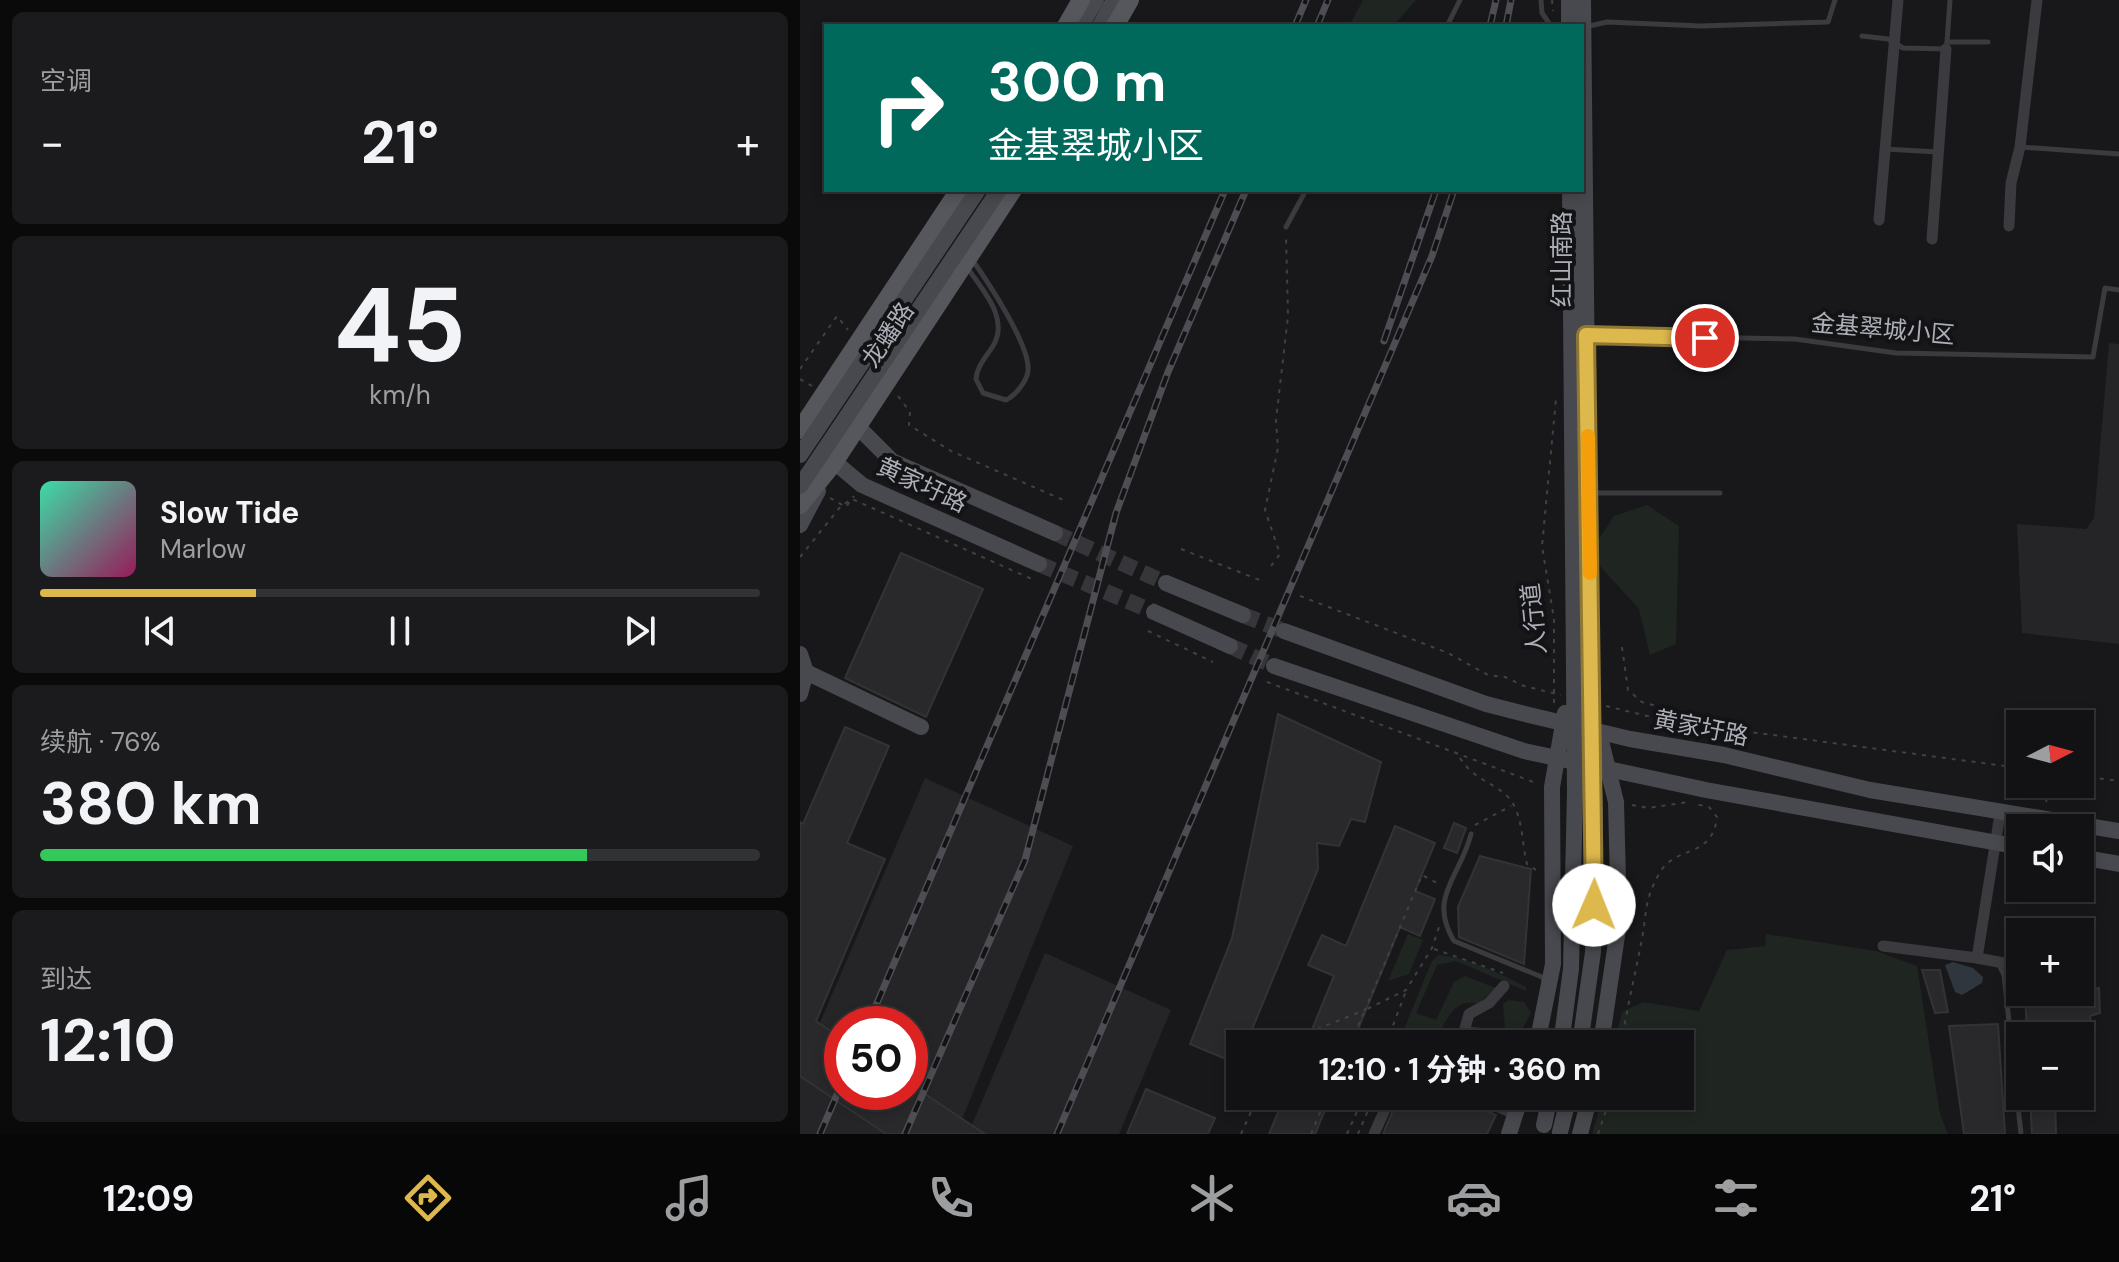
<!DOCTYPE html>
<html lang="zh">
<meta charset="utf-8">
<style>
body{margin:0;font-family:"DM Sans","Noto Sans SC",sans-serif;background:#1b1b1d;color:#f1f3f6;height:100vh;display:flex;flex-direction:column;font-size:30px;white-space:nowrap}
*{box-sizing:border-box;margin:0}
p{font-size:26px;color:#9c9ea0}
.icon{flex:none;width:44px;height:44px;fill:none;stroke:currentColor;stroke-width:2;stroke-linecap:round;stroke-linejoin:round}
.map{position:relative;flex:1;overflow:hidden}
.panel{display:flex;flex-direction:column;gap:12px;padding:12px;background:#0a0a0b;width:800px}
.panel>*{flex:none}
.banner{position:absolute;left:24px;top:24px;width:760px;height:168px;border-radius:0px;box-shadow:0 4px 12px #0003,0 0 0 2px #313234;background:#00695c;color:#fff;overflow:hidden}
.needle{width:52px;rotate:84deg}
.fabs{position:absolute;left:1206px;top:710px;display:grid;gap:16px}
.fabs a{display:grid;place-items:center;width:88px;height:88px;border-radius:0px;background:#121214;box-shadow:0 4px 12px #0003,0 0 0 2px #313234;font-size:40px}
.speed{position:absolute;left:24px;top:1006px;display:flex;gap:16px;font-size:40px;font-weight:700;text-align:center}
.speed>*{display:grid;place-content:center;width:104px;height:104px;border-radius:50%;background:#121214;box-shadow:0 4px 12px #0003,0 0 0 2px #313234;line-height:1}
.speed .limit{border:12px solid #d22;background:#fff;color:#111}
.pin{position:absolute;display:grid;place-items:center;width:68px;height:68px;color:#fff;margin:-34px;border:4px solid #fff;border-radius:50%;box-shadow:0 2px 8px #0007}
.me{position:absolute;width:88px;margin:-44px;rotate:1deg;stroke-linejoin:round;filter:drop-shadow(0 0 6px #0008)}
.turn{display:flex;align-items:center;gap:28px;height:168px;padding:0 32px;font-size:36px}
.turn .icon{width:104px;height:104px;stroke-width:2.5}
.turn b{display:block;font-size:56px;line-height:68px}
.big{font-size:60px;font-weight:700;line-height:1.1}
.panel .card{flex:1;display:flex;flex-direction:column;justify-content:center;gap:12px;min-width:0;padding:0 28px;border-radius:12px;background:#1b1b1d}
.panel .dial{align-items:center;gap:0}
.dial b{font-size:104px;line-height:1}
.song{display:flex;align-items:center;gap:24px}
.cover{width:96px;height:96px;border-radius:12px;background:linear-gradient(135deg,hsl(160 70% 55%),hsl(330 70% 35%))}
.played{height:8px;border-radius:4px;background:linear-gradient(90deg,#ddb84d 30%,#313234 30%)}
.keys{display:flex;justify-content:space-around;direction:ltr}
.heat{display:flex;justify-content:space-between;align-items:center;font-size:44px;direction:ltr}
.charge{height:12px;border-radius:6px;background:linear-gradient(90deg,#34c759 76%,#313234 0)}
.trip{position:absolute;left:426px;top:1030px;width:468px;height:80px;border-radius:0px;background:#121214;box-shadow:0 4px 12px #0003,0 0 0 2px #313234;font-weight:700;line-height:80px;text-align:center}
.dock{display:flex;height:128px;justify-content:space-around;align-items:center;background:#070708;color:#9c9ea0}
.dock .icon{width:56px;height:56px}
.dock .current{color:#ddb84d}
.dock b{font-size:36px;color:#f1f3f6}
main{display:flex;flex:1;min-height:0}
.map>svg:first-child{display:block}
.built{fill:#252427;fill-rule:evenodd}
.green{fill:#1f2520}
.water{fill:#30363d}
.building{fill:#29282b;stroke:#333336;stroke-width:2}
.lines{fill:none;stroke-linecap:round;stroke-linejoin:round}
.secondary-tunnel{stroke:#36363a;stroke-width:16;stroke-dasharray:16 8;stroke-linecap:butt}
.path{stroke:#404146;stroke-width:2;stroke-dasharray:4 6;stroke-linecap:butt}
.lane{stroke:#3a3a3f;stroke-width:5}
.street{stroke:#3a3a3f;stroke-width:11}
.secondary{stroke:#48494e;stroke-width:16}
.primary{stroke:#56575d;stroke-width:18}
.rail-casing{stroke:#4d4e53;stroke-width:7}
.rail{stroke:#131315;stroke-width:4;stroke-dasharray:12;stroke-linecap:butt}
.secondary-bridge{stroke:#48494e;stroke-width:16}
.route-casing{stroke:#907832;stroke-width:20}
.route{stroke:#ddb84d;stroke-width:14}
.slow{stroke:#f59e0b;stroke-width:14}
.labels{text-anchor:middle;stroke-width:8;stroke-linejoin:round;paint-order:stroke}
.street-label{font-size:24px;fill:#acafb8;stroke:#131315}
</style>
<main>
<section class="panel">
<div class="card"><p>空调</p>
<div class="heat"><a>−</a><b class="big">21°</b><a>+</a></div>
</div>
<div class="card dial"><b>45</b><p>km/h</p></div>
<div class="card">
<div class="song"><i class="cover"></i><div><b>Slow Tide</b><p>Marlow</p></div></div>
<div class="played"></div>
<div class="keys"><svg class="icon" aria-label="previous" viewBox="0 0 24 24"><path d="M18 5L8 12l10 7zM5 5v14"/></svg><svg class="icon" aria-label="pause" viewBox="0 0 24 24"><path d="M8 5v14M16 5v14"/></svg><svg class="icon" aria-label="next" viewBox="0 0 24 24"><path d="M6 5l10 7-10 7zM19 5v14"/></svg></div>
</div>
<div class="card"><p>续航 · 76%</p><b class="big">380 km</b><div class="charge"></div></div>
<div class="card"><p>到达</p><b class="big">12:10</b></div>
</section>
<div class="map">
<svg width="1319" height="1134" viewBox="0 0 1319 1134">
<rect width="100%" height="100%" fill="#18181a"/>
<g class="built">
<polygon points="1309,343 1319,344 1319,644 1222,633 1217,524 1286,529 1294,518"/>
<path d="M125,778L273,846L156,1134H0V1069ZM42,1024H110V1092H42Z"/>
<polygon points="245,953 371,1010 319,1134 168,1134"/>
</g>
<g class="green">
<polygon points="563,0 616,0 593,26 549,26"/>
<polygon points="847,505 879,526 876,644 850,655 839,609 789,554 814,516"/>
<polygon points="608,934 623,940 609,974 588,981"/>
<polygon points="966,934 1076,951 1117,966 1140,1114 1148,1134 792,1134 803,1096 880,1096 880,1044 814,1044 822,1012 843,1002 899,1011 927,950 965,946"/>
<path d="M638,955C667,957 701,974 726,987V991L656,961L637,965L616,1013L636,1020L654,982L665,976L696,988L678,1004C651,996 645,1027 633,1044H598L631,963Z"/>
<polygon points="709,1000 724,1002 731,1013 718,1037 705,1030 703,1004"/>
</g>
<polygon class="water" points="1153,962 1173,968 1183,977 1182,983 1162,995 1155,992 1145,965"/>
<g class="building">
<polygon points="101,553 183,589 126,717 45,678"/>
<polygon points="478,714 581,762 565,822 551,819 539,846 517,843 518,869 446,1044 440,1044 440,1065 390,1044 432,938"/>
<polygon points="45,727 89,746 47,843 85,859 16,1021 42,1039 42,1092 110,1092 110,1084 185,1134 86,1134 0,1076 0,822 3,824"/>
<polygon points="654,823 666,828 657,853 644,848"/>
<polygon points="595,826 635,843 615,891 635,899 620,936 600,927 552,1044 506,1044 534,976 508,965 522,935 546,946"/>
<polygon points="680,856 731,869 724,964 659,937 658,907"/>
<polygon points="1122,970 1140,970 1148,1012 1135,1013"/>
<polygon points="1299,988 1300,1013 1290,1016 1294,1049 1280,1051 1280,1036 1227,1036 1225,992 1280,992"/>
<polygon points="1198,1024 1205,1134 1164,1134 1149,1026"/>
<polygon points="346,1089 415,1118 408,1134 327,1134"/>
<polygon points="485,1096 531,1096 515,1134 469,1134"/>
<polygon points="599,1096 664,1096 668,1103 696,1115 687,1134 583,1134"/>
<polygon points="1230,1096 1255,1096 1256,1134 1232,1134"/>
</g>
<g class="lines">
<g class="secondary-tunnel">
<polyline points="255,533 366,583"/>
<polyline points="239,564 354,612"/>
<polyline points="443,615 484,631"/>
<polyline points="430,646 474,666"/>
</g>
<g class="path">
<polyline points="752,0 753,11"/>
<polyline points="0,369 37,316 48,330"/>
<polyline points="0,379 12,386"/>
<polyline points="98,396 110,412 109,425 151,451 268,502"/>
<polyline points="30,498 46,507 54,496"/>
<polyline points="381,549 462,581"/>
<polyline points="0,557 41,506 52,499 234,580"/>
<polyline points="471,566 480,554 465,510 478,448 476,420 488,316 486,235"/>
<polyline points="500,596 648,653 688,675 705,677 724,686 761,695"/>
<polyline points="348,631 413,662"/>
<polyline points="822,647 828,690 842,702 870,710"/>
<polyline points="467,682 736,783"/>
<polyline points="754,703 754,619 742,546 756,399"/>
<polyline points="806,706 868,721 1220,768"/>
<path d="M660,758C676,783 699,783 712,802C723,819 722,845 727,864L736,870"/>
<polyline points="1280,776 1319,781"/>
<polyline points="1246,802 1250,784"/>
<polyline points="832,805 848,808 888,802"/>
<polyline points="675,825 711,806"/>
<polyline points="634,949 703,973"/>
<polyline points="480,1044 565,1010 622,875 641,885"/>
<polyline points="550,1044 565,1010 606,990 632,948 639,927"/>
<polyline points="586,1044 606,991"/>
<path d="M821,1044C827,1009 835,974 842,939C847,911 844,901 859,874C875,844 912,860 917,817L909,807L895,804"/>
<polyline points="441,1134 458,1096"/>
<polyline points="511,1134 527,1096"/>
<polyline points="547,1134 564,1096"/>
<polyline points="558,1134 574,1096"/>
<polyline points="798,1134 811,1096"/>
</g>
<g class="lane">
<polyline points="741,0 742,13 751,26"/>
<polyline points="1150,0 1147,42 1188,42"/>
<polyline points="647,26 660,0"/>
<polyline points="785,27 807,22 901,26 1028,22 1035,0"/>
<polyline points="1062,36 1088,39 1103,48 1146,49 1147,42"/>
<polyline points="1221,147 1319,154"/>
<polyline points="1085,149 1138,152"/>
<polyline points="486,227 506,190"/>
<path d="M167,267C182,290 210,318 193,346C186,357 177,366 176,379L183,393L206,400C215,396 227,381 228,371C231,346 186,279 171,258"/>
<polyline points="791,335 995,339 1096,353 1293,357 1305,288 1319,290"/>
<polyline points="793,493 920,493"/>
<path d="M671,834C661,876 627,897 654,941L742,977L746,983"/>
<polyline points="1199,965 1204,975 1221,1134"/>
</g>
<g class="street">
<polyline points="1079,220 1098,0"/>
<polyline points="1209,226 1211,183 1220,147 1237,0"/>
<polyline points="1132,239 1146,49"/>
<polyline points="1083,946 1177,958 1200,814"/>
<polyline points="1177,958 1220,966"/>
<polyline points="1280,977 1287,979"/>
<polyline points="664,1032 669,1014 689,1003 704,986"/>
<polyline points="653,1044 664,1032 710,1036 728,1044"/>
<polyline points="672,1096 715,1114"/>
<polyline points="574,1134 591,1096"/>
</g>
<g class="secondary">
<polyline points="281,26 296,0"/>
<polyline points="300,26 314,0"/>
<polyline points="769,26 769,0"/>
<polyline points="49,418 92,461 255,533"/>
<polyline points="25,454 62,485 239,564"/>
<polyline points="0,525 18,491"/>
<polyline points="366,583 443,615"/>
<polyline points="354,612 430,646"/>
<polyline points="484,631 686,704 729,715 830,739 924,755 1070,790 1319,831"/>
<polyline points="0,654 6,672 0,694"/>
<polyline points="474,666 724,751 906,790 1220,847"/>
<polyline points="6,672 121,727"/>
<polyline points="799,733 816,802 819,922 801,1044"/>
<polyline points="1280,857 1319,864"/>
<polyline points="737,1044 753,964 752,787 765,713"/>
<polyline points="761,1044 771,969 775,792 770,190"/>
<polyline points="780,1044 793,952 795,812 790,679 783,0"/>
<polyline points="744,1125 750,1096"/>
<polyline points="760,1132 769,1096"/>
<polyline points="709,1134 721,1096"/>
<polyline points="780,1134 790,1096"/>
</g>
<g class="primary">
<polyline points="266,26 281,0"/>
<polyline points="315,26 330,0"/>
<polyline points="0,430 159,190"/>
<polyline points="0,505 33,464 213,190"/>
</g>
<g class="rail-casing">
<g id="rail">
<polyline points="495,26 506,0"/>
<polyline points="517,26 528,0"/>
<polyline points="690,26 696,0"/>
<polyline points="706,26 711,0"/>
<polyline points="584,341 636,190"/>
<polyline points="68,1024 425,190"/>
<polyline points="20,1134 42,1083"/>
<polyline points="105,1134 225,860 316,513 368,372 446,190"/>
<polyline points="257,1134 632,256 654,190"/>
</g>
</g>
<use href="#rail" class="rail"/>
<g class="secondary-bridge">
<polyline points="0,455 178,190"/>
<polyline points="0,486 199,190"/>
</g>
</g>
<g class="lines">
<g class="route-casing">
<polyline id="route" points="794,905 786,335 905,338"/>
</g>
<use href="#route" class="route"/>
<polyline class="slow" points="788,436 790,573"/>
</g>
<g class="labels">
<g class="street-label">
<text transform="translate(762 259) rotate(-90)" y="8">红山南路</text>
<text transform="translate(1083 329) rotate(5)" y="8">金基翠城小区</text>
<text transform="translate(88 335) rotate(-56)" y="8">龙蟠路</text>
<text transform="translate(122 485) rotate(25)" y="8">黄家圩路</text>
<text transform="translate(734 619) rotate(-96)" y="8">人行道</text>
<text transform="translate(901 728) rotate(11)" y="8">黄家圩路</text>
</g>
</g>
</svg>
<div class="fabs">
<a><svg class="needle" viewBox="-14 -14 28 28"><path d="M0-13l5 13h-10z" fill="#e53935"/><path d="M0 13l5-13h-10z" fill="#9c9ea0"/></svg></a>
<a><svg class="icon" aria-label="sound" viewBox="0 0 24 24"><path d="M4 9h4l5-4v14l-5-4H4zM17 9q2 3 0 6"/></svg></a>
<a>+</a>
<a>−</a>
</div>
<div class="speed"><div class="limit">50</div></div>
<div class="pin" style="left:905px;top:338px;background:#d93025"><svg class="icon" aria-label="arrive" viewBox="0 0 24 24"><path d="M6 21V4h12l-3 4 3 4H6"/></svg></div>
<svg class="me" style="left:794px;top:905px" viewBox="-20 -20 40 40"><circle r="19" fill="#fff"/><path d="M0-13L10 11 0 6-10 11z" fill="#ddb84d"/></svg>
<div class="trip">12:10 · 1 分钟 · 360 m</div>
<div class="banner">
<div class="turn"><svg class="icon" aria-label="right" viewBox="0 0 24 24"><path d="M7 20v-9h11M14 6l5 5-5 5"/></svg><div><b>300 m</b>金基翠城小区</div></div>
</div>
</div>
</main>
<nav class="dock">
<b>12:09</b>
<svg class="icon current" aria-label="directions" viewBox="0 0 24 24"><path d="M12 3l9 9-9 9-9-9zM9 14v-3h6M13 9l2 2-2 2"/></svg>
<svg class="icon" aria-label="music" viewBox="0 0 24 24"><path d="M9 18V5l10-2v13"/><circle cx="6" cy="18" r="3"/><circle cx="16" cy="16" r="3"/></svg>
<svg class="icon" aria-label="phone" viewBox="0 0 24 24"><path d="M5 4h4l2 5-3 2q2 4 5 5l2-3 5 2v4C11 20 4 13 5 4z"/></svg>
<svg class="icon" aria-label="climate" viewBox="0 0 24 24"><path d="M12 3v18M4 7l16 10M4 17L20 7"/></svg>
<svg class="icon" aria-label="car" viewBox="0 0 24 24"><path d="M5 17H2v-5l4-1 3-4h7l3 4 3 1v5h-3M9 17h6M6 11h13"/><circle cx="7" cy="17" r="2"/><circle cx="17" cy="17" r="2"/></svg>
<svg class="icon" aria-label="filters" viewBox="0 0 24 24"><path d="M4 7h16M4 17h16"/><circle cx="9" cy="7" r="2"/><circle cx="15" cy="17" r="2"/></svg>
<b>21°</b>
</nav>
